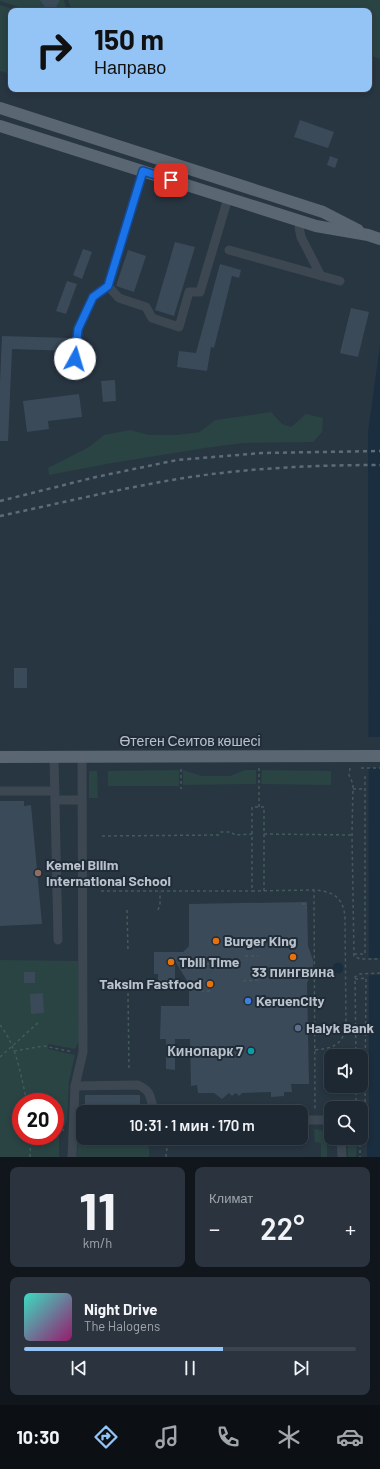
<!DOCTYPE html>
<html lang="ru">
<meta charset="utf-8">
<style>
body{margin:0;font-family:Barlow,sans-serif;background:#2b343e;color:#f1f3f6;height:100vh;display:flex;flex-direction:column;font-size:15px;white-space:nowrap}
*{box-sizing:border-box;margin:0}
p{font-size:13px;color:#a1a6ac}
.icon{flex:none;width:22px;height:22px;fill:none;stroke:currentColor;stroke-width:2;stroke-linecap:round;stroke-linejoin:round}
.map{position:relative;height:1157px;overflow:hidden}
.side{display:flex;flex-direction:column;gap:10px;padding:10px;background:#10161c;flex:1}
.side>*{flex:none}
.hud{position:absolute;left:8px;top:8px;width:364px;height:84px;border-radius:8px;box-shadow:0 2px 6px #0003,0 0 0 1px #3c444d;background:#94c4f5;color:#111;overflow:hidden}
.fabs{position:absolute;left:324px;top:1049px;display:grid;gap:8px}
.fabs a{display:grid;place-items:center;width:44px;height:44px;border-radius:8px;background:#1e2832;box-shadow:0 2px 6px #0003,0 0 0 1px #3c444d;font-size:20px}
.speed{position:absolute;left:12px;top:1093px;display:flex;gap:8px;font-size:20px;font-weight:700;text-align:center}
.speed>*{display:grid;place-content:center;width:52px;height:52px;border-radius:50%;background:#1e2832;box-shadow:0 2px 6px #0003,0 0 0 1px #3c444d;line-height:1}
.speed .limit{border:6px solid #d22;background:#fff;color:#111}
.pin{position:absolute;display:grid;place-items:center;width:34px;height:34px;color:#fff;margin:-17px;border-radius:8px;box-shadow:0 2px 6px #0006}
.me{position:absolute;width:44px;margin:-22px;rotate:6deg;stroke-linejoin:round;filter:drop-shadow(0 0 3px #0008)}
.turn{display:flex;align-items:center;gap:14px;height:84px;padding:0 20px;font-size:18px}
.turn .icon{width:52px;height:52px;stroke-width:2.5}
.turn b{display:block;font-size:28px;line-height:34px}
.big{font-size:30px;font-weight:600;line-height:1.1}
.side .tile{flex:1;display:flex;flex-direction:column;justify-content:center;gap:6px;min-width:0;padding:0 14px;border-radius:8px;background:#2b343e}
.side .dial{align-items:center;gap:0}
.dial b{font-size:52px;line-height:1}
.song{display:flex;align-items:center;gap:12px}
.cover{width:48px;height:48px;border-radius:6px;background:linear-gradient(135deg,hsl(170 70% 55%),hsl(320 70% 35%))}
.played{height:4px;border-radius:2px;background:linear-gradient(90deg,#94c4f5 60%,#3c444d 60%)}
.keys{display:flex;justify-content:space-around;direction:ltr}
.heat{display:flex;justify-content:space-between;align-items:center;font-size:22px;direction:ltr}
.side .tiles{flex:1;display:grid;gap:10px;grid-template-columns:1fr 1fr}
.tile:last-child{grid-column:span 2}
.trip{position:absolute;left:76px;top:1105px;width:232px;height:40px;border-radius:8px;background:#1e2832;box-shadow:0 2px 6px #0003,0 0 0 1px #3c444d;font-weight:600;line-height:40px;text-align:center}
.tabs{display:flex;height:64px;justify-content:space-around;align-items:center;background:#0c1014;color:#a1a6ac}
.tabs .icon{width:28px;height:28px}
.tabs .current{color:#94c4f5}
.tabs b{font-size:18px;color:#f1f3f6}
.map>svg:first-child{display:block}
.green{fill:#2a4343}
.water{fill:#1a2e40}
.pier{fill:#283642}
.building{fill:#3a4a58}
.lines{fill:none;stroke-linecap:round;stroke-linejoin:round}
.path{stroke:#435b5a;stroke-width:1.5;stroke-dasharray:3 3;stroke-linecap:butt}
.minor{stroke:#3c4752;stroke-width:9}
.major{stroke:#5a6671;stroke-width:12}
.rail{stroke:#5e6c78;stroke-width:2.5;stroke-dasharray:4 4;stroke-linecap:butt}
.route-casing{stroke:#114b97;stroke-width:10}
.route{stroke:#1a73e8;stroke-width:7}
.education-dot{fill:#8d6e63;stroke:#202c37;stroke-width:1.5}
.food-dot{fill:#e8710a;stroke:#202c37;stroke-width:1.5}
.shop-dot{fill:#3f7fe0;stroke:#202c37;stroke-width:1.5}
.service-dot{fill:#5c6f8a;stroke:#202c37;stroke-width:1.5}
.culture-dot{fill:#0f9aa8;stroke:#202c37;stroke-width:1.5}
.labels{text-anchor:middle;stroke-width:4;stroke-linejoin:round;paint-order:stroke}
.street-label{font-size:14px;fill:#b9c2cc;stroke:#202c37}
.poi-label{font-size:14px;font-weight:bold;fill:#b9c2cc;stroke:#202c37;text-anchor:start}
</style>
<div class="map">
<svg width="380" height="1157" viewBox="0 0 380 1157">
<rect width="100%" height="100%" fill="#283642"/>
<g class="green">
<polygon points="0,0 64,0 67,11 32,11 0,1"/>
<polygon points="68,0 380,0 380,59 369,55 369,11 72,11"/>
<polygon points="0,5 19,11 11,11 11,74 0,71"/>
<polygon points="271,412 282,424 291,427 306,414 323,418 322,432 313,442 243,443 205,448 112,463 49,475 48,468 89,447 104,435 130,430 149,435 177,435 200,432 215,420"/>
<polygon points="179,770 179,786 108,786 108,771"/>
<polygon points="183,770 202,776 230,776 245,770 256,770 256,784 183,785"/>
<polygon points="262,770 331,771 331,785 261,784"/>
<polygon points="89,771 97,771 98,798 89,798"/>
<polygon points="0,960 78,961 79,1041 75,1049 48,1044 48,1049 75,1055 69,1081 67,1119 65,1126 55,1127 55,1102 21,1102 21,1136 55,1136 55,1132 59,1133 59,1157 0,1157"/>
<polygon points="82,1115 83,1138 145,1138 149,1149 149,1157 77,1157 79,1118"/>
<polygon points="301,1124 305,1124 306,1143 293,1143 293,1138 301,1138"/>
<polygon points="314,1129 324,1131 327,1145 327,1157 321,1157 321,1143 315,1142"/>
<polygon points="348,1138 357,1138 356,1157 348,1157"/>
</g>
<g class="water">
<polygon points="380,345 380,1157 367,1157 367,1120 369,1109 368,432"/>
<circle cx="338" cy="968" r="5.5"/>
</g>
<g class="pier">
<rect x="366" y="737" width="14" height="31"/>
<rect x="367" y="958" width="13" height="17"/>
</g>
<g class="building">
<polygon points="40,0 60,0 56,7 49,9 45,7"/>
<polygon points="300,120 334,132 328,148 294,137"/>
<polygon points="330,156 338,159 335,168 327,165"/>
<polygon points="175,242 195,247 174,316 155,310"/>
<polygon points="83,249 92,252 82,279 73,275"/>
<polygon points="128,250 146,256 134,292 116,286"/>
<polygon points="220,264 241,270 239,278 232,276 214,348 211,347 207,371 177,367 179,351 196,353"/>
<polygon points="67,281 77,284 66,314 56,311"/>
<polygon points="351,308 369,312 358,357 340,353"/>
<polygon points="2,336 70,338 69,351 12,349 8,441 0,441 0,382"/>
<polygon points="115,380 116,401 103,402 101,381"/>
<polygon points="79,394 82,417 48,421 49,429 27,432 23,401"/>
<rect x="14" y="668" width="13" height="20"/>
<polygon points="0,801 24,801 24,806 31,805 42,924 0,926"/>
<polygon points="307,902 308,946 313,960 313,969 307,983 309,1084 291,1084 292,1092 284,1092 284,1096 271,1097 271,1092 242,1093 239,1096 236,1093 232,1096 229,1093 222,1099 214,1093 198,1093 197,1085 191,1086 190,1039 175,1039 175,1070 166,1069 166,1039 160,1039 161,1006 189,1006 189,984 175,961 175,987 158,987 158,974 154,974 154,952 183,952 189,946 189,904"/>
<rect x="24" y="972" width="11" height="11"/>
<polygon points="43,993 44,1013 31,1014 30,994"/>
<polygon points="85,1095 140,1095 140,1111 85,1112"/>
</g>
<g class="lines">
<g class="path">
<polyline points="350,768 349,775 353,784 352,835 354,956 360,959 380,959"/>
<polyline points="361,768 380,768"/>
<polyline points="181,769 181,789"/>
<polyline points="353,789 365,789"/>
<polyline points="259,807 259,768"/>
<polyline points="264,834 352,835"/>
<polyline points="102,836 219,835 221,832 231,832 235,835 252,834"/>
<polyline points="101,891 252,891"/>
<polyline points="264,891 264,807 252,807 252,891 314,890"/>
<polyline points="302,904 305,904 306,908"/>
<polyline points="127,910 128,951"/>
<polyline points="158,910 160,905 160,892"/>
<polyline points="354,954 365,954 365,774"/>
<polyline points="245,956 258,956"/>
<polyline points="200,964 211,964"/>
<polyline points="355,979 366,978 365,1105 361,1113"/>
<polyline points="243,981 260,980"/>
<polyline points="201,991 212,991"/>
<polyline points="128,993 129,1069"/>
<path d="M0,1025C17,1046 21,1077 27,1102"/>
<path d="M315,1050C332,1048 342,1046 346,1027L345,918C344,898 333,891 314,890L315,1110"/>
<polyline points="14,1051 44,1046 73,1052"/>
<polyline points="356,1056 355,977 360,974 380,973"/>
<polyline points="0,1057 40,1021"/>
<polyline points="356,1086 356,1108"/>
<polyline points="55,1129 65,1130"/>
<polyline points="360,1138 360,1157"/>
<polyline points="30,1157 31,1136"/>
<polyline points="166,1157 168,1138"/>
</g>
<g class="minor">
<polyline points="301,221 299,227 301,237 321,276"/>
<polyline points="229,250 340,281"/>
<polyline points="108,286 119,298 146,307 152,318 179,327 189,292 200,292 228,198"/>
<polyline points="75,359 78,329 93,297 108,286 143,171"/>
<polyline points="54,757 58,940"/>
<polyline points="0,791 55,791"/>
<polyline points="55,800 82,800"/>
<path d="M75,1086L138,1085C156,1093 147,1102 157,1112"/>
<polyline points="301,1120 331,1120"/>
<polyline points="341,1138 342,1157"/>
<polyline points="72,1157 75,1086 83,1052 82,756"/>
</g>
<g class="major">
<polyline points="0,108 323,212 358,230"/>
<polyline points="0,126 316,226 368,235 380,239"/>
<polyline points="0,757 380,756"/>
</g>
<g class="rail">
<polyline points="0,501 96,477 177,460 262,453 380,451"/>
<path d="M0,516C61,503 122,488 184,478C248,468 315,465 380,465"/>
</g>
</g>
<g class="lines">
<g class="route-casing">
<polyline id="route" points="75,359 78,329 93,297 108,286 143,171 171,180"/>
</g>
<use href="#route" class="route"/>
</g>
<circle class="education-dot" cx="38" cy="873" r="4"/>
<g class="food-dot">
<circle cx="216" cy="941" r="4"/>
<circle cx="293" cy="957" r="4"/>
<circle cx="171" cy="962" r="4"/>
<circle cx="210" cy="984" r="4"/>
</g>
<circle class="shop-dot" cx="248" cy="1001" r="4"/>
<circle class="service-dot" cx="298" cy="1028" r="4"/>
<circle class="culture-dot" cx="251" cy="1051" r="4"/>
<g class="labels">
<g class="street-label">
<text x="190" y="746">Өтеген Сеитов көшесі</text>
</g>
<g class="poi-label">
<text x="46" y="870">Kemel Bilim<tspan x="46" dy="16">International School</tspan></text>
<text x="224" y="946">Burger King</text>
<text x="179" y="967">Tbili Time</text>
<text x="293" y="977" text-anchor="middle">33 пингвина</text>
<text x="202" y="989" text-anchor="end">Taksim Fastfood</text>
<text x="256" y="1006">KeruenCity</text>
<text x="306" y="1033">Halyk Bank</text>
<text x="243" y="1056" text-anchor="end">Кинопарк 7</text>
</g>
</g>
</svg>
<div class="fabs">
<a><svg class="icon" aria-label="sound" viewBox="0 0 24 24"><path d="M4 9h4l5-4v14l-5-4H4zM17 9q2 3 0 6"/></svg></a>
<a><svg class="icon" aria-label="search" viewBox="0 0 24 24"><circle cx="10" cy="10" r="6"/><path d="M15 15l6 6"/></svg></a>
</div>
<div class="speed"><div class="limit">20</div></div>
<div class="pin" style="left:171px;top:180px;background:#d93025"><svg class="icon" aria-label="arrive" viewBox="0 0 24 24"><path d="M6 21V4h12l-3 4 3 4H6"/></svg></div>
<svg class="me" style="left:75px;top:359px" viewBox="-20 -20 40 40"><circle r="19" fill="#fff"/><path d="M0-13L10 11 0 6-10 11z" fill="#1a73e8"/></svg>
<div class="trip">10:31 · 1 мин · 170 m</div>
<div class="hud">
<div class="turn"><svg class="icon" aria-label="right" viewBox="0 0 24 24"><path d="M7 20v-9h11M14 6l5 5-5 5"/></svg><div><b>150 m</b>Направо</div></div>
</div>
</div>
<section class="side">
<div class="tiles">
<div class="tile dial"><b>11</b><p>km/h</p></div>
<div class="tile"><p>Климат</p>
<div class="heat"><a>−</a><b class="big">22°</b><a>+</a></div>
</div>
<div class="tile">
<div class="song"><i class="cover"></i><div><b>Night Drive</b><p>The Halogens</p></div></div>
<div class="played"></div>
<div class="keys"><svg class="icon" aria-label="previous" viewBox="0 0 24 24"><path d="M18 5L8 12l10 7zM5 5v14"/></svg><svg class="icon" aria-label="pause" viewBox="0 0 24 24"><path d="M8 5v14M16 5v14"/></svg><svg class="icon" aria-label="next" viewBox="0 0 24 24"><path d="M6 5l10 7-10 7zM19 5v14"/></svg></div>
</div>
</div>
</section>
<nav class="tabs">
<b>10:30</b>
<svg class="icon current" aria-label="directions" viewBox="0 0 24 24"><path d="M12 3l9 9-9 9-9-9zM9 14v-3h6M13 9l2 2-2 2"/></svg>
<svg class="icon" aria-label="music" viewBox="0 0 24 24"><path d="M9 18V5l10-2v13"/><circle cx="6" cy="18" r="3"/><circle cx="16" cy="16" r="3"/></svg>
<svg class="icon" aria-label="phone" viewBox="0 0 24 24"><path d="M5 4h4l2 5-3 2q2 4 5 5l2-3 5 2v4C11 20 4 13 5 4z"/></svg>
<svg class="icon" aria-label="climate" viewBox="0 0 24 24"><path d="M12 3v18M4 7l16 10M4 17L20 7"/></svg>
<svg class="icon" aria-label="car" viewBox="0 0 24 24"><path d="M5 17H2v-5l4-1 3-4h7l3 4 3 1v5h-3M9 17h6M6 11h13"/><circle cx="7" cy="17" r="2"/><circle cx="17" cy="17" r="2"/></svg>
</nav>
